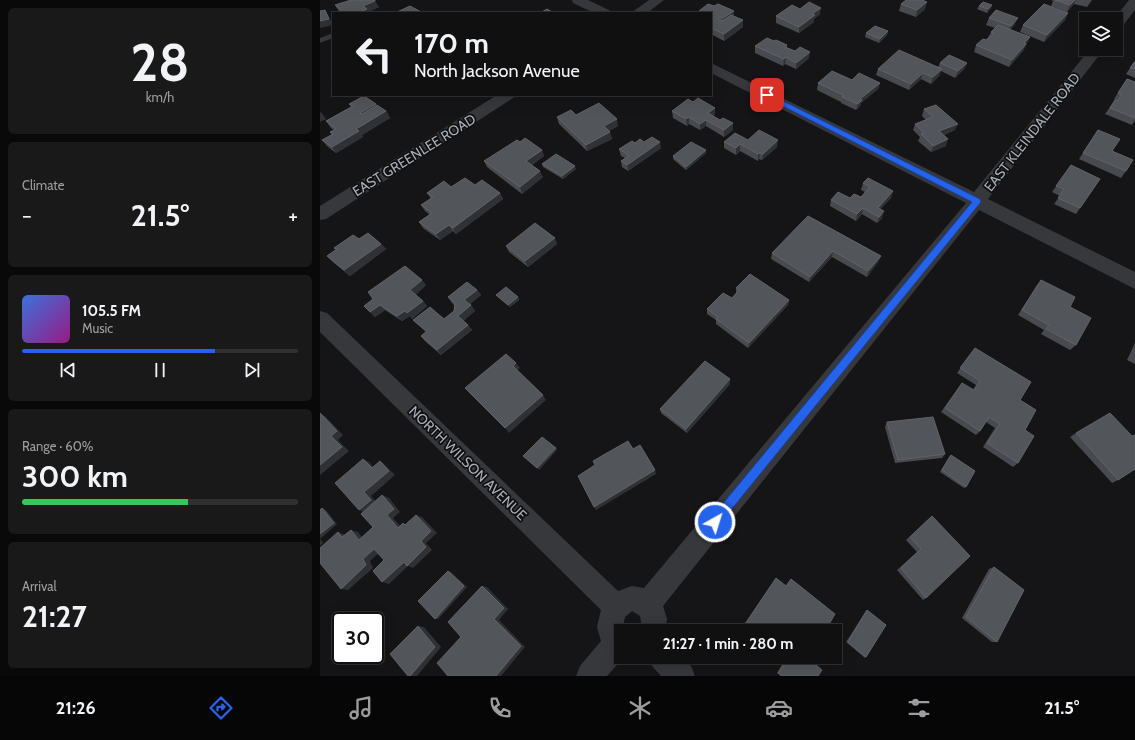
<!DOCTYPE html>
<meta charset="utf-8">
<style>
body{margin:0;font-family:Cabin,sans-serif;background:#19191a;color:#f1f3f6;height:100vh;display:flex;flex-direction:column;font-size:15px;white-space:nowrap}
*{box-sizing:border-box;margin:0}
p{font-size:13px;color:#9c9d9f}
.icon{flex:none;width:22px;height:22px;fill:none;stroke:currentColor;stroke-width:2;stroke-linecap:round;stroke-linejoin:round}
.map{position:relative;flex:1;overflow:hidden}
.panel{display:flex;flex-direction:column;gap:8px;padding:8px;background:#090909;width:320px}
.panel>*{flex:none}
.hud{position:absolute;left:12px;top:12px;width:380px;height:84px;border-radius:0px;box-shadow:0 4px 16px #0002,0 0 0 1px #303031;background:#101011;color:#f1f3f6;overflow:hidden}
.buttons{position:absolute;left:759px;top:12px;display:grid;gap:8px}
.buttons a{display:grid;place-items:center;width:44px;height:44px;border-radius:0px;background:#101011;box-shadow:0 4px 16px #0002,0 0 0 1px #303031;font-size:20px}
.speed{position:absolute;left:12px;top:612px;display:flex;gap:8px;font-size:20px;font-weight:700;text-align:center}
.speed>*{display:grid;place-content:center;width:52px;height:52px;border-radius:50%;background:#101011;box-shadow:0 4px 16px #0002,0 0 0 1px #303031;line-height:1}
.speed .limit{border:2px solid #111;border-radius:6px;background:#fff;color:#111}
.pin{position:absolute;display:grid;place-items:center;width:34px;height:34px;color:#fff;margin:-17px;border-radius:8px;box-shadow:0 2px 6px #0006}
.me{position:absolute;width:44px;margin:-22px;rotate:39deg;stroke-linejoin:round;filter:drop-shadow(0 0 3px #0008)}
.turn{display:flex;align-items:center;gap:14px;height:84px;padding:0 16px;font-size:18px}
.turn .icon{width:52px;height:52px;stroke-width:2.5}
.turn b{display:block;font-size:28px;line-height:34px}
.big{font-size:30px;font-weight:800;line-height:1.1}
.panel .widget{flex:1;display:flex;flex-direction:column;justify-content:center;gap:6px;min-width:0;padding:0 14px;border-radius:6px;background:#19191a}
.panel .dial{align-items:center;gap:0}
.dial b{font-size:52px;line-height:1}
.song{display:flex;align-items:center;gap:12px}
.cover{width:48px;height:48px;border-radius:6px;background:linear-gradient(135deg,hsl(220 70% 55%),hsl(310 70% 35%))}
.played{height:4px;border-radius:2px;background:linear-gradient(90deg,#2563eb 70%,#303031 70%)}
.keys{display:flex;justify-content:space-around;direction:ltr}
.heat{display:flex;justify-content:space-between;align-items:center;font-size:22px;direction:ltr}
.charge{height:6px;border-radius:3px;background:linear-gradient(90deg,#34c759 60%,#303031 0)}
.trip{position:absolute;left:294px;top:624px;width:228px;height:40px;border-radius:0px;background:#101011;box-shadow:0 4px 16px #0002,0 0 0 1px #303031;font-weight:800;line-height:40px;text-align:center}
.menu{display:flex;height:64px;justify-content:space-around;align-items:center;background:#060607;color:#9c9d9f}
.menu .icon{width:28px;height:28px}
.menu .selected{color:#2563eb}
.menu b{font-size:18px;color:#f1f3f6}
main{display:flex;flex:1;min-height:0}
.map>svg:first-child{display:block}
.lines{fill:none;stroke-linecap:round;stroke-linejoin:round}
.service{fill:#36383c;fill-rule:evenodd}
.minor{fill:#36383c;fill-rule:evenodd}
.wall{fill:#484a4f}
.shaded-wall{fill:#2f3134}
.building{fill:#52555a;stroke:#606369}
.route{fill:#2563eb;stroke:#184099}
.labels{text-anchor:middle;stroke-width:3.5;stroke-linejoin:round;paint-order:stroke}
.street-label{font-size:14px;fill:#a7aeb7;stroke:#101012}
</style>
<main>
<section class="panel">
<div class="widget dial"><b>28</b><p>km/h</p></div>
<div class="widget"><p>Climate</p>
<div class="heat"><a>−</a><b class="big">21.5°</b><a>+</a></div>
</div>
<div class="widget">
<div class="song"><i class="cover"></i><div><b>105.5 FM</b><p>Music</p></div></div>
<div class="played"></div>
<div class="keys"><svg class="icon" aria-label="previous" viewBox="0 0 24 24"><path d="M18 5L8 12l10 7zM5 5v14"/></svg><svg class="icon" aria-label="pause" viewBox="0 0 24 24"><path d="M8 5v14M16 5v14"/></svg><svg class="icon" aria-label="next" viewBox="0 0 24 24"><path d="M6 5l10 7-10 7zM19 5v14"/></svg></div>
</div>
<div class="widget"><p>Range · 60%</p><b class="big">300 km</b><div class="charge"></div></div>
<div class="widget"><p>Arrival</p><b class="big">21:27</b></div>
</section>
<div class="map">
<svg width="815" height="676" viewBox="0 0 815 676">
<rect width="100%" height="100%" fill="#151517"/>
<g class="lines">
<polygon class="service" points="13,33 13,38 0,43 0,38"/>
<g class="minor">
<polygon points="252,0 268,0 289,10 291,13 274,13 253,3"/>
<polygon points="329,0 344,0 327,13 311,13"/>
<polygon points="809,0 815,0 815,10 801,28 796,29 796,19 794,19"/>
<polygon points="770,49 784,49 668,199 815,272 815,289 659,210 343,606 347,619 345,631 319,631 321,622 320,616 312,611 305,617 303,627 306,631 301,631 301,657 304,657 287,676 256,676 260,666 281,641 277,627 281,610 0,332 0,311 7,313 298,591 312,586 324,588 646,203 391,73 391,63 654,192"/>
<polygon points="177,95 195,95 193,98 6,219 0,220 0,206"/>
<polygon points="328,657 361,657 371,666 375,676 341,676 332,666"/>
</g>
</g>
<g class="wall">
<polygon points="731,0 772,0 767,7 754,4 747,12 731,6 733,1"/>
<polygon points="581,4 605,9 596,17 579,11"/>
<polygon points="15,5 59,7 48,12 49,13 20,13"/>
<polygon points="672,5 671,8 667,13 657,9 659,6"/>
<polygon points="394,6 414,11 414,16 423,27 404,41 391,34 391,13 379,13 379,11"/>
<polygon points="480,9 500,14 494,19 494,22 479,33 456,23 456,16"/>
<polygon points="748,13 745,20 724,42 700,32 703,25"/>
<polygon points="669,18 695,24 690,30 710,37 703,51 689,67 654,52 656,45 666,40 668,38 671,32 675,28 666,25"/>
<polygon points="568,31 567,35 559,43 545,37 546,33"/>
<polygon points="454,41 467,45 467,48 489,58 476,69 465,64 463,66 435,53 435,46"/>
<polygon points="815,61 815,78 806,74"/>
<polygon points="620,63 647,63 644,69 635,78 621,71 619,76 611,84 601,79 589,90 556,75 558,69 618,67"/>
<polygon points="807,79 815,82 815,120 812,125 785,114 795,100 794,99"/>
<polygon points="532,80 560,83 558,89 541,103 540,106 536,110 521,103 521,102 497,90 498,83"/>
<polygon points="29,104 57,106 66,111 70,118 42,135 43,137 16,153 7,146 2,140 12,135 10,132 14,130 11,128 6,121 31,107"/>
<polygon points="604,109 635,130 624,135 626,146 611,152 598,141 600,137 593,130 595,124 606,120 602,116"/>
<polygon points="352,111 395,114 393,116 413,130 404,137 386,126 380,130 369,124 367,126 353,118"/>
<polygon points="256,115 298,126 289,131 292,139 267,151 239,124 237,117"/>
<polygon points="778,130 806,171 801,178 759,159"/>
<polygon points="428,140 457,147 442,160 439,159 438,161 420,151 416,155 404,148 404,142"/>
<polygon points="200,142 222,150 224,156 212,165 223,177 202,194 167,167 164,161"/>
<polygon points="324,142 341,148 308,171 302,167 301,161 305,158 301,156 299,149 315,143"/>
<polygon points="386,153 366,170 353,159 353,156"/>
<polygon points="222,164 256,169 243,179 223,167"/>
<polygon points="751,165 760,208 756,214 734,204 740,196 732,192"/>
<polygon points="543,183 571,198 560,209 562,218 557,223 542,214 536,221 510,206 511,200 541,197 545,192 541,190"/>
<polygon points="155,185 180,193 183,199 136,234 133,231 120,240 103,228 99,222 110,215 105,211 101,205 111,199 107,193 131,187"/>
<polygon points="488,216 561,256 558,262 547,277 512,257 489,282 451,259 452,253"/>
<polygon points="39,239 61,244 66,249 30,276 13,262 7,256 16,250 14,248"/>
<polygon points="237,244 208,267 189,252 186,246"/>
<polygon points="721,280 750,307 756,345 750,350 721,334 724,330 698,315 717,285"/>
<polygon points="106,285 95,295 103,301 107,306 92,319 90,316 82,321 65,310 55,317 44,306"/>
<polygon points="416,288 469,300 468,305 428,348 396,324 396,320 387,314 387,309 412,298 416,294"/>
<polygon points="157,290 161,295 150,304 155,311 143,321 148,325 152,330 121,355 105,341 101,336 106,332 98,325 93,320 124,319 134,311 134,305 132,303 128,297"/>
<polygon points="176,295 198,297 199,300 190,307 178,297"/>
<polygon points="815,343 815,364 807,360"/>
<polygon points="655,348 700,400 705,430 698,463 693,467 663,447 675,428 666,422 660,431 656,435 621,412 642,383 653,390 656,385 637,373"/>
<polygon points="410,384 367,433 341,413 340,409"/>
<polygon points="567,422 625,454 622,458 575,463 565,427"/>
<polygon points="756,433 812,436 798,480 792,483 750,437"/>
<polygon points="631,455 646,487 644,488 620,472 629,457"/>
<polygon points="612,516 606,598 603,600 577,570 597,552 586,540"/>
<polygon points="674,567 677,642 672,642 642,618 669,569"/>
<polygon points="547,610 546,657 545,658 526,642 546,611"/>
<polygon points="456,657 489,657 488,658 498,676 461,676 457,673 463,663"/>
</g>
<g class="shaded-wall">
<polygon points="755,0 756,0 754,4 747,12 750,5"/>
<polygon points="55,1 59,7 48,12 49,13 38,13 43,6"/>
<polygon points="607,2 605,9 596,17 597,10"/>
<polygon points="672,5 671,8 667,13 668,9"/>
<polygon points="501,8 500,14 494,19 494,22 479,33 479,27 492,14"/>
<polygon points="5,10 9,17 13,25 0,28 0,21"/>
<polygon points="414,11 414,17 403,25 403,18"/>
<polygon points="748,13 745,20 724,42 727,35"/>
<polygon points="698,18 695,24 688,33 691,26"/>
<polygon points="423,20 423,27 404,41 404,34"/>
<polygon points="568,31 567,35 559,43 560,39"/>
<polygon points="710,37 703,51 689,67 692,60 704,43"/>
<polygon points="490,52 489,58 476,69 476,63"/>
<polygon points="466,57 465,64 463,66 464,59"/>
<polygon points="647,63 644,69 635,78 638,71"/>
<polygon points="622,69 619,76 611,84 613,77"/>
<polygon points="603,73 601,79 589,90 591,84"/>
<polygon points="560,83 558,89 541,103 540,106 536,110 538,104 540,99"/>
<polygon points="56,104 60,110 44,120 40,113"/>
<polygon points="395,108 395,114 388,120 388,113"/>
<polygon points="66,111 70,118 42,135 43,137 16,153 12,147 36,129"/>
<polygon points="1,112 6,119 0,122 0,113"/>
<polygon points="369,117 369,124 367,126 366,119"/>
<polygon points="297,119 298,126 285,133 284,126"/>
<polygon points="386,120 386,126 380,130 380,124"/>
<polygon points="413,123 413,130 404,137 404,130"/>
<polygon points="638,124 635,130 617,138 619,131"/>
<polygon points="290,132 292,139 267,151 266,145"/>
<polygon points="628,139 626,146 611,152 613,146"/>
<polygon points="458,140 457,147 442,160 443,154"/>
<polygon points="340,142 341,148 308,171 307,165"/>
<polygon points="420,144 420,151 416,155 416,148"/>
<polygon points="222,150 224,156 208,167 206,161"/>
<polygon points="386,150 386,153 366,170 366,167"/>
<polygon points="440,153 439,159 438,161 438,154"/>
<polygon points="255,166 256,169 243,179 242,176"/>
<polygon points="220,171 223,177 202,194 200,187"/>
<polygon points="573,191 571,198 556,214 558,208"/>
<polygon points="180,193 183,199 136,234 133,228"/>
<polygon points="543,208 542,214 536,221 537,214"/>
<polygon points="564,211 562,218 557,223 559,217"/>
<polygon points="129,225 133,231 120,240 116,234"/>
<polygon points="235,238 237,244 208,267 205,261"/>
<polygon points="61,244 66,249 30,276 24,270"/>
<polygon points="513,251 512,257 489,282 490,277"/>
<polygon points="561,256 558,262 547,277 548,271"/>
<polygon points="102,280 106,285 95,296 90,290"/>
<polygon points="157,290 161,295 148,305 144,300"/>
<polygon points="198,297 199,300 190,307 188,305"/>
<polygon points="469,300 468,305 428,348 429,343"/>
<polygon points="103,301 107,306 92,319 90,316 82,321 77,316"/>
<polygon points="60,305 65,310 55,317 50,312"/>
<polygon points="151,305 155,311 142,322 138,316"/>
<polygon points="148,325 152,330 121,355 117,350"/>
<polygon points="196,363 200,368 196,371 193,366"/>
<polygon points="410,379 410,384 367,433 366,429"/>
<polygon points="223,395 226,400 189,433 185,428"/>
<polygon points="0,413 6,417 23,435 18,440 29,451 0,475 0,465 11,436"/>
<polygon points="236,448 237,450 219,470 217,468"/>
<polygon points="43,459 49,462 58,472 52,468"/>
<polygon points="60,461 65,465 75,475 51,496 57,503 45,513 39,510 44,492"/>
<polygon points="335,470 336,474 276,510 274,507"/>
<polygon points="62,495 69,498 80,512 73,518 84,530 78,528 67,515"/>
<polygon points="2,508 6,510 17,524 0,539 3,543 0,546 0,534"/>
<polygon points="96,515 102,517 117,533 106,543 112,550 93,568 88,566 69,584 62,582 101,541"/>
<polygon points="31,530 38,532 46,542 39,540"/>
<polygon points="18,532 25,535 22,537"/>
<polygon points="54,549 61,551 50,561 53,568 28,590 21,589 43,559"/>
<polygon points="128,571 131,572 147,587 118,619 115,619"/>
<polygon points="162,586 167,587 188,609 179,620 205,647 181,676 176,676 174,619"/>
<polygon points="98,626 104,627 121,647 97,676 90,676"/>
</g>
<g class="building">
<polygon points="31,0 55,0 55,1 43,6 47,9 38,13 31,13 30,12 24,13 15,5"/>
<polygon points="586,0 602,0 607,2 597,10 581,4"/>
<polygon points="735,0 755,0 750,5"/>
<polygon points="489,2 501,8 492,14 495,15 479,27 456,16 472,5 480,9"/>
<polygon points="663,2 672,5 668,9 659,6"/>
<polygon points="388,4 394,6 398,4 414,11 403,18 400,17 397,19 402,21 411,15 423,20 404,34 391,28 391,13 380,13 381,12 379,11"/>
<polygon points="724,4 748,13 727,35 703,25"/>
<polygon points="90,6 103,13 75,13"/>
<polygon points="227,9 234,13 220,13"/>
<polygon points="5,10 9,19 0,21 0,11"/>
<polygon points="676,10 698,18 691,26 669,18"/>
<polygon points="678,25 710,37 704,43 706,44 692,60 656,45 663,39 666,40 674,33 671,32"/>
<polygon points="555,26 568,31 560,39 546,33"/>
<polygon points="447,38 454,41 456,40 467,45 465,47 475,51 480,47 490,52 476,63 466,57 464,59 435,46"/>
<polygon points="579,50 622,69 613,77 603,73 591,84 558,69"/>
<polygon points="629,55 647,63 638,71 620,63"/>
<polygon points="815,61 815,69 810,68"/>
<polygon points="512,71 532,80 539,73 560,83 540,99 542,100 538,104 522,97 523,95 498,83"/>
<polygon points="807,79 815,82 815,118 790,108 795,100 798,101 801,95 798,93"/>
<polygon points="44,96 56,104 40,113 42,114 57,105 66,111 36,129 39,131 12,147 2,140 13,134 10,132 16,129 6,121 33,106 29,104"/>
<polygon points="378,98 395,108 388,113 400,120 403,118 413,123 404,130 386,120 380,124 369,117 366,119 352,111 368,99 373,102"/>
<polygon points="279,103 297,119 284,126 290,132 266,145 237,117 251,110 256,115"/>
<polygon points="616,105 638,124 619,131 628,139 613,146 601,134 604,133 595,124 613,117 604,109"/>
<polygon points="439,130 458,140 443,154 440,153 438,154 420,144 416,148 404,142 415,133 428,140"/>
<polygon points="778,130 800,139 792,151 813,160 806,171 763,153"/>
<polygon points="332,137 340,142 307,165 301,161 309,156 299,149 312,141 315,143 320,139 324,142"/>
<polygon points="205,138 222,150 206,161 220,171 200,187 164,161 197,140 200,142"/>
<polygon points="371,142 386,150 366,167 353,156"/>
<polygon points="236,154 255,166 242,176 222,164"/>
<polygon points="751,165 780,179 760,208 738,198 744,189 736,186"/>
<polygon points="145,178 155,185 162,180 180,193 133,228 129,225 116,234 99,222 112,213 101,205 113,197 107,193 124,181 131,187"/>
<polygon points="548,178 573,191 558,208 564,211 559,217 543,208 537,214 511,200 518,192 530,198 534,194 541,197 550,187 543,183"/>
<polygon points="488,216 561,256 548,271 513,251 490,277 452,253"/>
<polygon points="215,223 235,238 205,261 186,246"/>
<polygon points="48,233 61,244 24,270 7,256 17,249 14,248 33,235 39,239"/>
<polygon points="85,266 102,280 90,290 103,301 87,313 85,311 77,316 60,305 50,312 44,306 53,299 48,292"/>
<polygon points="430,274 469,300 429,343 396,319 398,317 387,309 403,293 412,298 419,290 416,288"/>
<polygon points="721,280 755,297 750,307 771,318 756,345 726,329 729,325 702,310"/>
<polygon points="147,282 157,290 144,300 151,305 138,316 148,325 117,350 101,336 107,331 93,320 110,307 124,319 134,311 135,303 128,297"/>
<polygon points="186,287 198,297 188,305 176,295"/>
<polygon points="655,348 711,382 700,400 716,410 705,430 714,436 698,463 667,443 680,424 669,417 660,431 625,408 642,383 654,390 660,381 640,368"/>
<polygon points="186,354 196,363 193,366 223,395 185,428 145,388"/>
<polygon points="385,361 410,379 366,429 340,409"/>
<polygon points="0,413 17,431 11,436 22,447 0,465"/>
<polygon points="790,413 812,436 815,435 815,469 798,480 756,433"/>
<polygon points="613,417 625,454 578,460 567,422"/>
<polygon points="222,437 236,448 217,468 203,456"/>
<polygon points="308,441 313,449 320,445 335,470 274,507 258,476 275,465 273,461"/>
<polygon points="631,455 655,471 646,487 622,470"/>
<polygon points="43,459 52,468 60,461 69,471 44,492 51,500 39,510 15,483"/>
<polygon points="62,495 74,509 67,515 78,528 83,523 85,525 96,515 111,531 101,541 106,547 87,566 84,562 62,582 53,571 64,560 54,549 43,559 46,565 21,589 0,563 0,548 18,532 22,537 31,530 39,540 53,527 41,514"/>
<polygon points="2,508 14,523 0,534 0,510"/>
<polygon points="612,516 650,556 606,598 581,568 601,549 590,537"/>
<polygon points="674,567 704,590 677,642 646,617"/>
<polygon points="128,571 144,586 115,619 98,601"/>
<polygon points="456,578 466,586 471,579 515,614 505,631 428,631 423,627"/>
<polygon points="162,586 184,608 174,619 201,646 176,676 128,676 117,663 141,637 128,622"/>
<polygon points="547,610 566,625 546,657 528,642"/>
<polygon points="98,626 115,647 90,676 88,676 70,654"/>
<polygon points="458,657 489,657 488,658 502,670 498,676 462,676 458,673 465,663"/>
</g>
<polygon class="route" points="447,93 660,199 661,202 398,526 395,528 391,526 389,522 391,518 652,202 445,97 445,94"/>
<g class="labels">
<g class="street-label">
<text transform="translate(712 132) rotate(-52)" y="5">EAST KLEINDALE ROAD</text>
<text transform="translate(94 155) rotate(-32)" y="5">EAST GREENLEE ROAD</text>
<text transform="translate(148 463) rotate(44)" y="5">NORTH WILSON AVENUE</text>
</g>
</g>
</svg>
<div class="buttons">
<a><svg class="icon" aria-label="layers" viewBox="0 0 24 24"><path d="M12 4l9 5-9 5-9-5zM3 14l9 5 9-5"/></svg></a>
</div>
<div class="speed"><div class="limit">30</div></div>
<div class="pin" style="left:447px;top:95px;background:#d93025"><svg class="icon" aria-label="arrive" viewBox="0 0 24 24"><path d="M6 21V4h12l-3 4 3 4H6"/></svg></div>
<svg class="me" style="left:395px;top:522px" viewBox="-20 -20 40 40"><circle r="17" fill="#2563eb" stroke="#fff" stroke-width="3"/><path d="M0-11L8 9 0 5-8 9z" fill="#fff"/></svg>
<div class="trip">21:27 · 1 min · 280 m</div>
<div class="hud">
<div class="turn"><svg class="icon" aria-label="left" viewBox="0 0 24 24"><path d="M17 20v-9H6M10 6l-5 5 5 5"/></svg><div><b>170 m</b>North Jackson Avenue</div></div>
</div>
</div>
</main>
<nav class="menu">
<b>21:26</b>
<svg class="icon selected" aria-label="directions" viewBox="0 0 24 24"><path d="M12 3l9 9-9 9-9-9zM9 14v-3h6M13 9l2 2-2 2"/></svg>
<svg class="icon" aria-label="music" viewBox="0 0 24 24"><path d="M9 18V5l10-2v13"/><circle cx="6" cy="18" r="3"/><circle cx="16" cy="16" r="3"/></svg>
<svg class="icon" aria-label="phone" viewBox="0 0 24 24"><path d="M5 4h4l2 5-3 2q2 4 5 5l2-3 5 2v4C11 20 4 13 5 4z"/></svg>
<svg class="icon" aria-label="climate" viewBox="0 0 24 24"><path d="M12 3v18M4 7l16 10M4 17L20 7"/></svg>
<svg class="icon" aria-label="car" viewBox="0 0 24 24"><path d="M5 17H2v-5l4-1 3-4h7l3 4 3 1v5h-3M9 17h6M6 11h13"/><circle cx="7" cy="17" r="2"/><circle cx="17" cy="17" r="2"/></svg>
<svg class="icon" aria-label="filters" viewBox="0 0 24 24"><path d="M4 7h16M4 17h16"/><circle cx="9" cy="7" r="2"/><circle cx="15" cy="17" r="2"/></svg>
<b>21.5°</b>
</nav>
